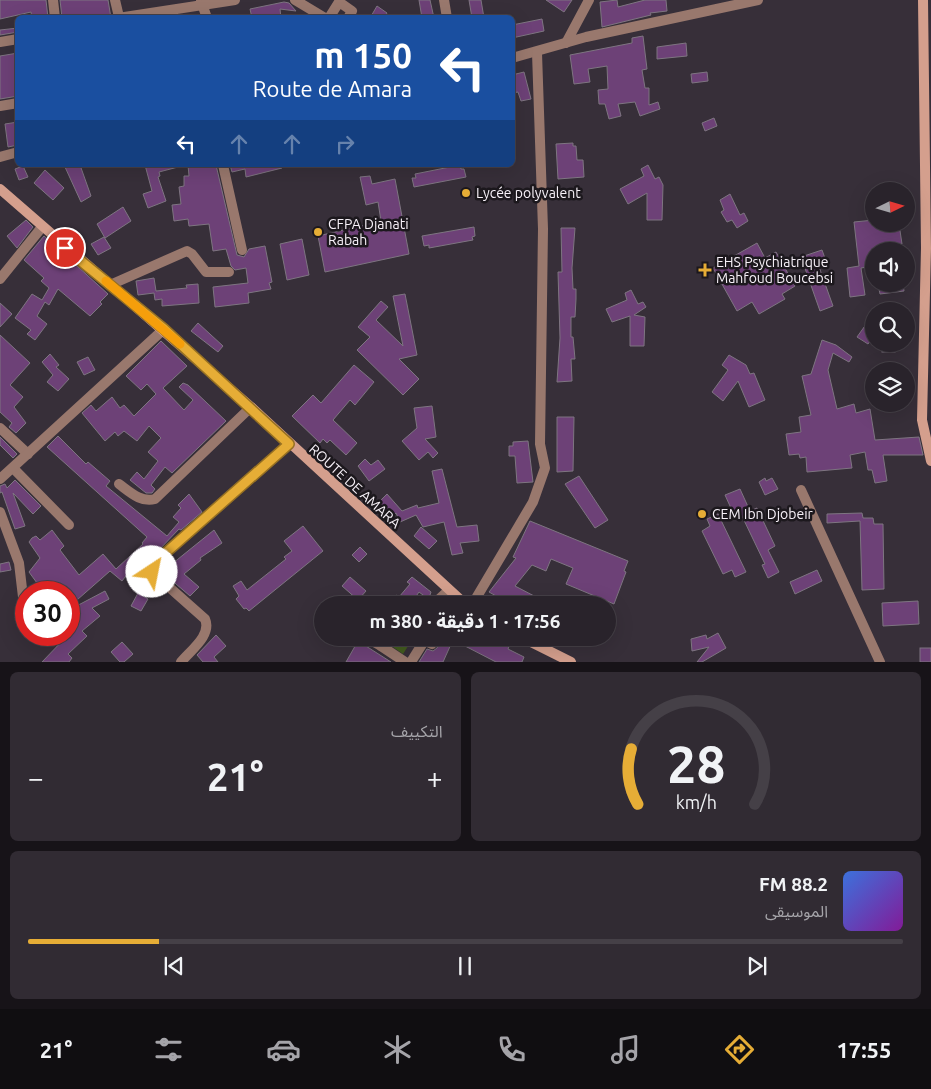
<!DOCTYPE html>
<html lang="ar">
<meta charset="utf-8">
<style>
body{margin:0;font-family:Ubuntu,"Noto Sans Arabic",sans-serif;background:#312b33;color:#f1f3f6;direction:rtl;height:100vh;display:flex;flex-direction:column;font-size:19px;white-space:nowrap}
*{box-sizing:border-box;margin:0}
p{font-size:16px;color:#a5a4a9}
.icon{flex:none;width:28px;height:28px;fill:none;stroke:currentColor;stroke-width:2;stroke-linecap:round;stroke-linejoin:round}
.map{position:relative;height:662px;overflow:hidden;direction:ltr}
.details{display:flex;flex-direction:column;gap:10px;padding:10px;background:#171318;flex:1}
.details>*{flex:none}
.guide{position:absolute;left:15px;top:15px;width:500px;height:152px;border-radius:8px;box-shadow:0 5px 20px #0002,0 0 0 1px #454047;direction:rtl;background:#1a4fa0;color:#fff;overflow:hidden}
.needle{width:32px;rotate:85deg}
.controls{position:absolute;left:865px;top:182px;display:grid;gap:10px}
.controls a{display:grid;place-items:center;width:50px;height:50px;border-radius:50%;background:#29232b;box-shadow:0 5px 20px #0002,0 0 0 1px #454047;font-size:25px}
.speed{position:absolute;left:15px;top:581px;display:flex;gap:10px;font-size:25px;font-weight:700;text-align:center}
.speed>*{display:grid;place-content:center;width:65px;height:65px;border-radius:50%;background:#29232b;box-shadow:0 5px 20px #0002,0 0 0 1px #454047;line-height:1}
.speed .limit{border:8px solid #d22;background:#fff;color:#111}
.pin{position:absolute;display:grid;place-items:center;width:42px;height:42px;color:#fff;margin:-21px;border:2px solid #fff;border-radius:50%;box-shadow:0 1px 5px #0007}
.me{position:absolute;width:55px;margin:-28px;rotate:34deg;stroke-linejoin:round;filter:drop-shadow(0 0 4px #0008)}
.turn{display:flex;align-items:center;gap:18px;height:105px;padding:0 20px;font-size:22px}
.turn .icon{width:65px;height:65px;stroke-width:2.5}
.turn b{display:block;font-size:35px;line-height:42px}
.lanes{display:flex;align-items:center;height:48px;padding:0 20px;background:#0003;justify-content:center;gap:25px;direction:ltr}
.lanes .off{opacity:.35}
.big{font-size:38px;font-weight:700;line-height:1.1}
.details .tile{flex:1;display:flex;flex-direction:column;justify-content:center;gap:8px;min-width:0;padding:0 18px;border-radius:8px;background:#312b33}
.details .dial{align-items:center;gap:0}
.dial svg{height:130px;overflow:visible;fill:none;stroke:#454047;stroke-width:7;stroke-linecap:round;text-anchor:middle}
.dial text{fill:#f1f3f6;stroke:none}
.song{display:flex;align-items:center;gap:15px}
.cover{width:60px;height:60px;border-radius:8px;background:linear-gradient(135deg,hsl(220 70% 55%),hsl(290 70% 35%))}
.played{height:5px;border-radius:2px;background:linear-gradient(90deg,#e6ad36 15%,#454047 15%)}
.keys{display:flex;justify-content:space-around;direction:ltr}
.heat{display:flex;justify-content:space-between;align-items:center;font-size:28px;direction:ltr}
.details .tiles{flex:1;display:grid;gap:10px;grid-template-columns:1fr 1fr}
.tile:last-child{grid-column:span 2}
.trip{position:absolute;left:314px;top:596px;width:302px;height:50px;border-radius:25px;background:#29232b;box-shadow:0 5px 20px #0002,0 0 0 1px #454047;font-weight:700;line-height:50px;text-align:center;direction:rtl}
.tab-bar{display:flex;height:80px;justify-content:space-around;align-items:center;background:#100e11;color:#a5a4a9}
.tab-bar .icon{width:35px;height:35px}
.tab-bar .current{color:#e6ad36}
.tab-bar b{font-size:22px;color:#f1f3f6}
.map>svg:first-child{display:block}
.green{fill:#435c1f}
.building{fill:#6d4177;stroke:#7e7581}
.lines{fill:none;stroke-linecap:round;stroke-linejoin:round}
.street{stroke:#99786d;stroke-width:10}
.secondary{stroke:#d49f8d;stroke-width:10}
.route-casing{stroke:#967023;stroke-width:12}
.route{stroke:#e6ad36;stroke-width:9}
.slow{stroke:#f59e0b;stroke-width:9}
.poi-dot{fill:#e6ad36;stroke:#1c181d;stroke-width:2}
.labels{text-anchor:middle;stroke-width:5;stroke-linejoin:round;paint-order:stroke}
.poi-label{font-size:14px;fill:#f7f1f8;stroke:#1c181d;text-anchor:start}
.street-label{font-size:14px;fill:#f7f1f8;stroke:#1c181d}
</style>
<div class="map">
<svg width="931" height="662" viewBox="0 0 931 662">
<rect width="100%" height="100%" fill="#372f39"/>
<polygon class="green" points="399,638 408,638 412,640 403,654 390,645"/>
<g class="building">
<polygon points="0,0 46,0 48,18 32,18 31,12 0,19"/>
<polygon points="60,0 108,0 111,18 62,18"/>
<polygon points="419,0 430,0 434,18 422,18"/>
<polygon points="469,0 481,0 484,18 472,18"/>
<polygon points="546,0 572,0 564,12"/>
<polygon points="617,0 618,7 645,0 666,0 667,11 650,13 651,15 602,27 600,2"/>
<polygon points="284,2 289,3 296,11 280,9 281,18 252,18 250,9"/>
<polygon points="377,6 387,13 384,18 370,18"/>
<polygon points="542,19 544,31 512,38 512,25"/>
<polygon points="18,28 18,32 0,35 0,30"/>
<polygon points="643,36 647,69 642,70 645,88 649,88 649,105 658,102 660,109 640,116 635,102 618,104 621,116 609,119 605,104 599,104 598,90 608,89 607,66 588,69 590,82 574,84 570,55 632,43 632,38"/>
<polygon points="686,43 687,56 657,59 657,47"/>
<polygon points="18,53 18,96 0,99 0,56"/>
<polygon points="524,72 531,99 521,101 518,92 512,93 512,75"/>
<polygon points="707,72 708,81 692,83 691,74"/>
<polygon points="714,118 717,126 705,131 702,123"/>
<polygon points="18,122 18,145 8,147 5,124"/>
<polygon points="573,143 573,146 576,146 577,160 583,160 584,177 558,179 556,144"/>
<polygon points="72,165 80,165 91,196 81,202 65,167"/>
<polygon points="145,165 178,167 159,172 160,176 158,177 166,201 148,208 143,194 152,191"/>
<polygon points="188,165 216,165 237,255 244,257 249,249 265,246 272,282 269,283 271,289 248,293 249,303 215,307 213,287 248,283 246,268 235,270 231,266 226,249 213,251 209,224 189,226 188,219 174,221 172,205 181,204 179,187 184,186 184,176 189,176"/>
<polygon points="230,165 282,165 282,168 246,177 245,169 232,172"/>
<polygon points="460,165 461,169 464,169 466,177 414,187 412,178 416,178 415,174"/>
<polygon points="648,165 655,179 659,177 663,185 662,220 647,220 647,193 628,204 620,189 644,176 641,169"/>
<polygon points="23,166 28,177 19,180 15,169"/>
<polygon points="45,170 64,188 53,200 34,183"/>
<polygon points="370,176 372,184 395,179 409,254 325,272 318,236 381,221 378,202 366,205 362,186 360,177"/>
<polygon points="730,194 740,215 744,213 748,221 737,228 732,220 727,222 721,212 724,210 720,200"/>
<polygon points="123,207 131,221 105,238 97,224"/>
<polygon points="26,220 33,227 17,248 7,236"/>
<polygon points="874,220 874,224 899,224 902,244 875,248 874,266 861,268 865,295 850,297 847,268 859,266 854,222"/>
<polygon points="474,227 475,236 472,237 473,240 429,248 429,245 424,246 422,236"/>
<polygon points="561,228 575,228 572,268 573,289 576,289 576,299 575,317 571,317 571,337 573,337 575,359 571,359 572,381 557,382 560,338 558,272 562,272"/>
<polygon points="44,236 108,294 100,302 102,304 90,316 58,289 49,305 45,302 37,316 47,324 35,340 27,334 31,330 15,318 32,294 42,300 49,288 41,281 44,278 24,260"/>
<polygon points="104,237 111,248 98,255 91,244"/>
<polygon points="302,239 309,275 287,280 280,244"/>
<polygon points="757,243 765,258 776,252 795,286 782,294 785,299 759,314 752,302 737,311 713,268"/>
<polygon points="822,250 826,261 818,264 833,306 820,311 801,257"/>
<polygon points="154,278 156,291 187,288 186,285 198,284 199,303 162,306 162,299 155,300 154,293 138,295 136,281"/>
<polygon points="878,284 903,284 904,291 880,294"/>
<polygon points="631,290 638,304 643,302 646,307 634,315 645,317 644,346 630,346 630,316 612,322 606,309 627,300 625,293"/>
<polygon points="405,294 417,355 399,359 419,379 403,395 357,350 370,337 358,327 381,301 388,307 376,320 403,346 393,296"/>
<polygon points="0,303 12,314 0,327"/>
<polygon points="198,323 223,346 218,352 191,331"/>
<polygon points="867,323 874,328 874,336 868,344 857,337"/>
<polygon points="0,335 30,363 10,385 23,397 14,407 26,423 16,433 9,427 12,423 0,412"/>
<polygon points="822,340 836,345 852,357 849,362 833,353 828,370 837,409 854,404 856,413 870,409 875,440 919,437 923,455 883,455 887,481 875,483 872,470 868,470 865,452 850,455 852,468 807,472 806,457 800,458 799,454 789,455 786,434 801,432 799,417 811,415 802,376 811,374"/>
<polygon points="161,341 187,366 163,388 184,410 193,400 179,387 183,383 188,385 226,421 172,473 165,467 151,485 155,489 152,493 146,493 130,480 137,472 144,479 158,461 148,452 161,438 149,426 137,441 124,431 118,436 115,432 105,441 82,413 91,405 96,411 112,397 120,408 124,405 134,416 156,394 147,384 141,390 126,376"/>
<rect x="882" y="344" width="13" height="8"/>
<polygon points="50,354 59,365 56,367 69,379 58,391 47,382 53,375 42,362"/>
<polygon points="729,355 746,365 750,374 754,373 765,400 749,407 738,381 723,401 712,392 728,370 722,365"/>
<polygon points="88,357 95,370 84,375 77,362"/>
<polygon points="354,365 374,382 355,405 350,400 333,420 357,443 346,455 330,440 327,443 323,439 320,443 292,416 313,395 321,403"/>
<polygon points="432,406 436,437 425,439 438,453 433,458 428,452 419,460 402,441 417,428 414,408"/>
<polygon points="557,417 574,417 573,471 557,472"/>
<polygon points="58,436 86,464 88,462 110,481 106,486 167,536 179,522 173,517 181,508 178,505 189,494 202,512 181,530 179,529 136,574 132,568 122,581 110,571 69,607 69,592 37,592 33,587 37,583 29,572 40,558 29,542 32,538 36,536 40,540 52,530 64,546 60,550 79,575 103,554 116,569 143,544 142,543 147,537 47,447"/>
<polygon points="0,437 17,454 13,458 0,445"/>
<polygon points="528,441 533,482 517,483 515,456 509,456 509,446 513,446 513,442"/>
<polygon points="365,459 371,465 378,460 385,469 369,481 358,466"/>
<polygon points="442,469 457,527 477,525 479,541 460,543 463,553 452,555 444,522 423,527 416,515 400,522 396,513 392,517 379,502 387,494 402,511 417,505 418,508 439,503 432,471"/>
<polygon points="579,476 608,520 595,528 565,484"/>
<polygon points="765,478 766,481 772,478 778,489 765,495 759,482"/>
<polygon points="15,480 41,506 33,514 13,493 25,526 15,529 2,492 0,493 0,486 5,484 7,488"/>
<polygon points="740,489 750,511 757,508 775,546 768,550 779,572 768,578 762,565 765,564 741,514 735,517 725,495"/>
<polygon points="862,513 863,518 873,518 874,524 883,524 884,589 862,590 860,521 827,523 827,514"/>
<polygon points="718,514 746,572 735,577 732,570 723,574 702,531 710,526 707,519"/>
<polygon points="530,521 628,561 624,571 626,572 614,604 566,584 573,568 551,559 546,571 532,565 515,586 538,598 535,605 512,605 489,592 516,558 513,557"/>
<polygon points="303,526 323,551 249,611 246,608 244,609 236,599 239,596 233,586 241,581 247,590 286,559 284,557 292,551 284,541"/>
<polygon points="421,527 437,541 429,549 414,536"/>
<polygon points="214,530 222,543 200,558 201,560 184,574 199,587 190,596 162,572"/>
<polygon points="360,547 367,554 359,562 352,555"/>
<polygon points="9,562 11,570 0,572 0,564"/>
<polygon points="817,570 822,581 795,594 790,582"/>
<polygon points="350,577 366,591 358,600 342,586"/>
<polygon points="412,577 431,592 430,595 427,598 419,592 410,605 393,605 390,602 396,595 399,597 410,584 407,582"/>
<polygon points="105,591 109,599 92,608 100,616 82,631 87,636 68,654 72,658 69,662 42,662 65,638 62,635 69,635 69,610"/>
<polygon points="138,593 148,599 141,611 131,606"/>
<polygon points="918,601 919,624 883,626 882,603"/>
<polygon points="26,609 26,633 15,617"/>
<polygon points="718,633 726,648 702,662 697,662 709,647 692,651 691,639 706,635 707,639"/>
<polygon points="216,635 226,646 214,657 218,662 203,662 197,655"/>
<polygon points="443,638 452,642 443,662 419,662 427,649 433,651 437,648"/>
<polygon points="470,638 496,638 510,644 508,649 524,657 522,662 496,662 465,646"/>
<polygon points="358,641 391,662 346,662"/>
<polygon points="122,642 133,654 124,662 120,662 111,652"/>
<rect x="920" y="648" width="11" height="14"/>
</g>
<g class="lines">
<g class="street">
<polyline points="53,0 55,18"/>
<polyline points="115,0 119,17"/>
<polyline points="295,0 325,18"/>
<polyline points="444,0 447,18"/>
<polyline points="201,1 207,18"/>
<polyline points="118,18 235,0"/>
<polyline points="329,18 339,2 352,11 348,18"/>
<polyline points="0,42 18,39"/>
<polyline points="566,43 589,0"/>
<polyline points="512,58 586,37 758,0"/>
<polyline points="0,106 18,103"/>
<polyline points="0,157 18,152"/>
<polyline points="223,165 242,250"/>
<polyline points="0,279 42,227"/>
<polyline points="110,285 187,251 192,254 206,272 229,272"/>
<polyline points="0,428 28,454"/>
<polyline points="13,468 69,525"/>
<polyline points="0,479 164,329"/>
<path d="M119,484C130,492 141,503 155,499L251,407"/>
<polyline points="801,490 880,662"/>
<polyline points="0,512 19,563 23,597"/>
<polyline points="433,605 449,590"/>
<polyline points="472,605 533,502 545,468 540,444 543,229 537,53"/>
<polyline points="367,638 381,646"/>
<polyline points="388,638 381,646 405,662"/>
<polyline points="420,638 432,644 436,638"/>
<path d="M181,662C191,650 212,635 205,619L152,572L153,564L289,444"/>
<polyline points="411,662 426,638"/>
</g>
<g class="secondary">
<polyline points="923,0 926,248 922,420 931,461"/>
<polyline points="0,189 251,407 466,605"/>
<polyline points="523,638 571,662"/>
</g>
</g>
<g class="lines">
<g class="route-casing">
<polyline id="route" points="65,248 164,329 289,444 153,564 152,572"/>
</g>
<use href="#route" class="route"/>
<polyline class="slow" points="106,281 180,344"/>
</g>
<g class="poi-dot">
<circle cx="466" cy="193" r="5"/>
<circle cx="318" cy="232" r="5"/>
<path d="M702.5 262.5h5v5h5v5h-5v5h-5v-5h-5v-5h5z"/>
<circle cx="702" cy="514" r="5"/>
</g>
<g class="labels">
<g class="poi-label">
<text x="476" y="198">Lycée polyvalent</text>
<text x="328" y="229">CFPA Djanati<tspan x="328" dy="16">Rabah</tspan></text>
<text x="716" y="267">EHS Psychiatrique<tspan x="716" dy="16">Mahfoud Boucebsi</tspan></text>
<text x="712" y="519">CEM Ibn Djobeir</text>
</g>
<g class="street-label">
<text transform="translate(355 486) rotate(42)" y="5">ROUTE DE AMARA</text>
</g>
</g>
</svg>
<div class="controls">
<a><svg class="needle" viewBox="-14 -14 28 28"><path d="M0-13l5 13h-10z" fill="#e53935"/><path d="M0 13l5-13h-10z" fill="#a5a4a9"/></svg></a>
<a><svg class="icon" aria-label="sound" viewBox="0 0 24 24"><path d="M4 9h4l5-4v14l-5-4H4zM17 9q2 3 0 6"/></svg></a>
<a><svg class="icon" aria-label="search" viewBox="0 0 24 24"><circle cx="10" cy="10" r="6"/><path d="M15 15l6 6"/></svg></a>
<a><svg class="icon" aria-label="layers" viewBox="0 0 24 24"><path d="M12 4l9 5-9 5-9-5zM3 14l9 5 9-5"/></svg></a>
</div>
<div class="speed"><div class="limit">30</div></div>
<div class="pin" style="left:65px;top:248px;background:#d93025"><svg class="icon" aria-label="arrive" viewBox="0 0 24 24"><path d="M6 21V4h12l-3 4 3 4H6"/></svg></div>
<svg class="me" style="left:152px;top:572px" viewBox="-20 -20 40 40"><circle r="19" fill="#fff"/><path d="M0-13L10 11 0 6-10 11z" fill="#e6ad36"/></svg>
<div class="trip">17:56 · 1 دقيقة · 380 m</div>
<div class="guide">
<div class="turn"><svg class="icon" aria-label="left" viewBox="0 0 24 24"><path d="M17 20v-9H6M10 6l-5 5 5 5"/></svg><div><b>150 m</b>Route de Amara</div></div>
<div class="lanes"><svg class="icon" aria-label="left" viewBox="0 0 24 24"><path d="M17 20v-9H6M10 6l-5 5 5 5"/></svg><svg class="icon off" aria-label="ahead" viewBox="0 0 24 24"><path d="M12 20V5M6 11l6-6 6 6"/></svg><svg class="icon off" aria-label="ahead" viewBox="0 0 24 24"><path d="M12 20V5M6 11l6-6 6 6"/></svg><svg class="icon off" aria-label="right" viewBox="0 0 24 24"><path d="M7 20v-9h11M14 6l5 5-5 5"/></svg></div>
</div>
</div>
<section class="details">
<div class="tiles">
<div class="tile dial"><svg viewBox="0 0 100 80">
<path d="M14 69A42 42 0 1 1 86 69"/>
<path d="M14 69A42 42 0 0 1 10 35" stroke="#e6ad36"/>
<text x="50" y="56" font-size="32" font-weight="700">28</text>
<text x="50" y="72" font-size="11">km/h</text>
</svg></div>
<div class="tile"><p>التكييف</p>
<div class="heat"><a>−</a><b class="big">21°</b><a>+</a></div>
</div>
<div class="tile">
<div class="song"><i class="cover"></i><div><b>88.2 FM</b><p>الموسيقى</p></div></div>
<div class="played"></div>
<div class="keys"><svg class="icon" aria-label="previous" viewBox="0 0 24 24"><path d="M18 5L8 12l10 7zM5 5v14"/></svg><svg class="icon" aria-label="pause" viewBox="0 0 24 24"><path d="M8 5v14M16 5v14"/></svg><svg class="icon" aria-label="next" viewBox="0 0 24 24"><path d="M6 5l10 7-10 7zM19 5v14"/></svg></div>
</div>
</div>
</section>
<nav class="tab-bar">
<b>17:55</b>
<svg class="icon current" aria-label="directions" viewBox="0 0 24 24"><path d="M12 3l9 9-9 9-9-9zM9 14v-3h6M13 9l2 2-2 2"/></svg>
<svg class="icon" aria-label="music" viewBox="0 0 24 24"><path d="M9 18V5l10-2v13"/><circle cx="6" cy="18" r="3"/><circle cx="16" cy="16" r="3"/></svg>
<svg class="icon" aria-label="phone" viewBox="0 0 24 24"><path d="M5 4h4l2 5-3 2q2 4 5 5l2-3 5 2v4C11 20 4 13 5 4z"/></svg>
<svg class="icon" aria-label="climate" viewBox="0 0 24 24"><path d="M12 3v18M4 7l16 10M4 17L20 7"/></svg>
<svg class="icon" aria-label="car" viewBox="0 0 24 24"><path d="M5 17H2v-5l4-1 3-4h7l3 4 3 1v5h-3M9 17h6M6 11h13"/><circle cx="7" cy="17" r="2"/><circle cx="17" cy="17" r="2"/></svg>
<svg class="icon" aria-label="filters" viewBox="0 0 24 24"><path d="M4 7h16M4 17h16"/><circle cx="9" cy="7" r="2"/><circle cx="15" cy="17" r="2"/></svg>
<b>21°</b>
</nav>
